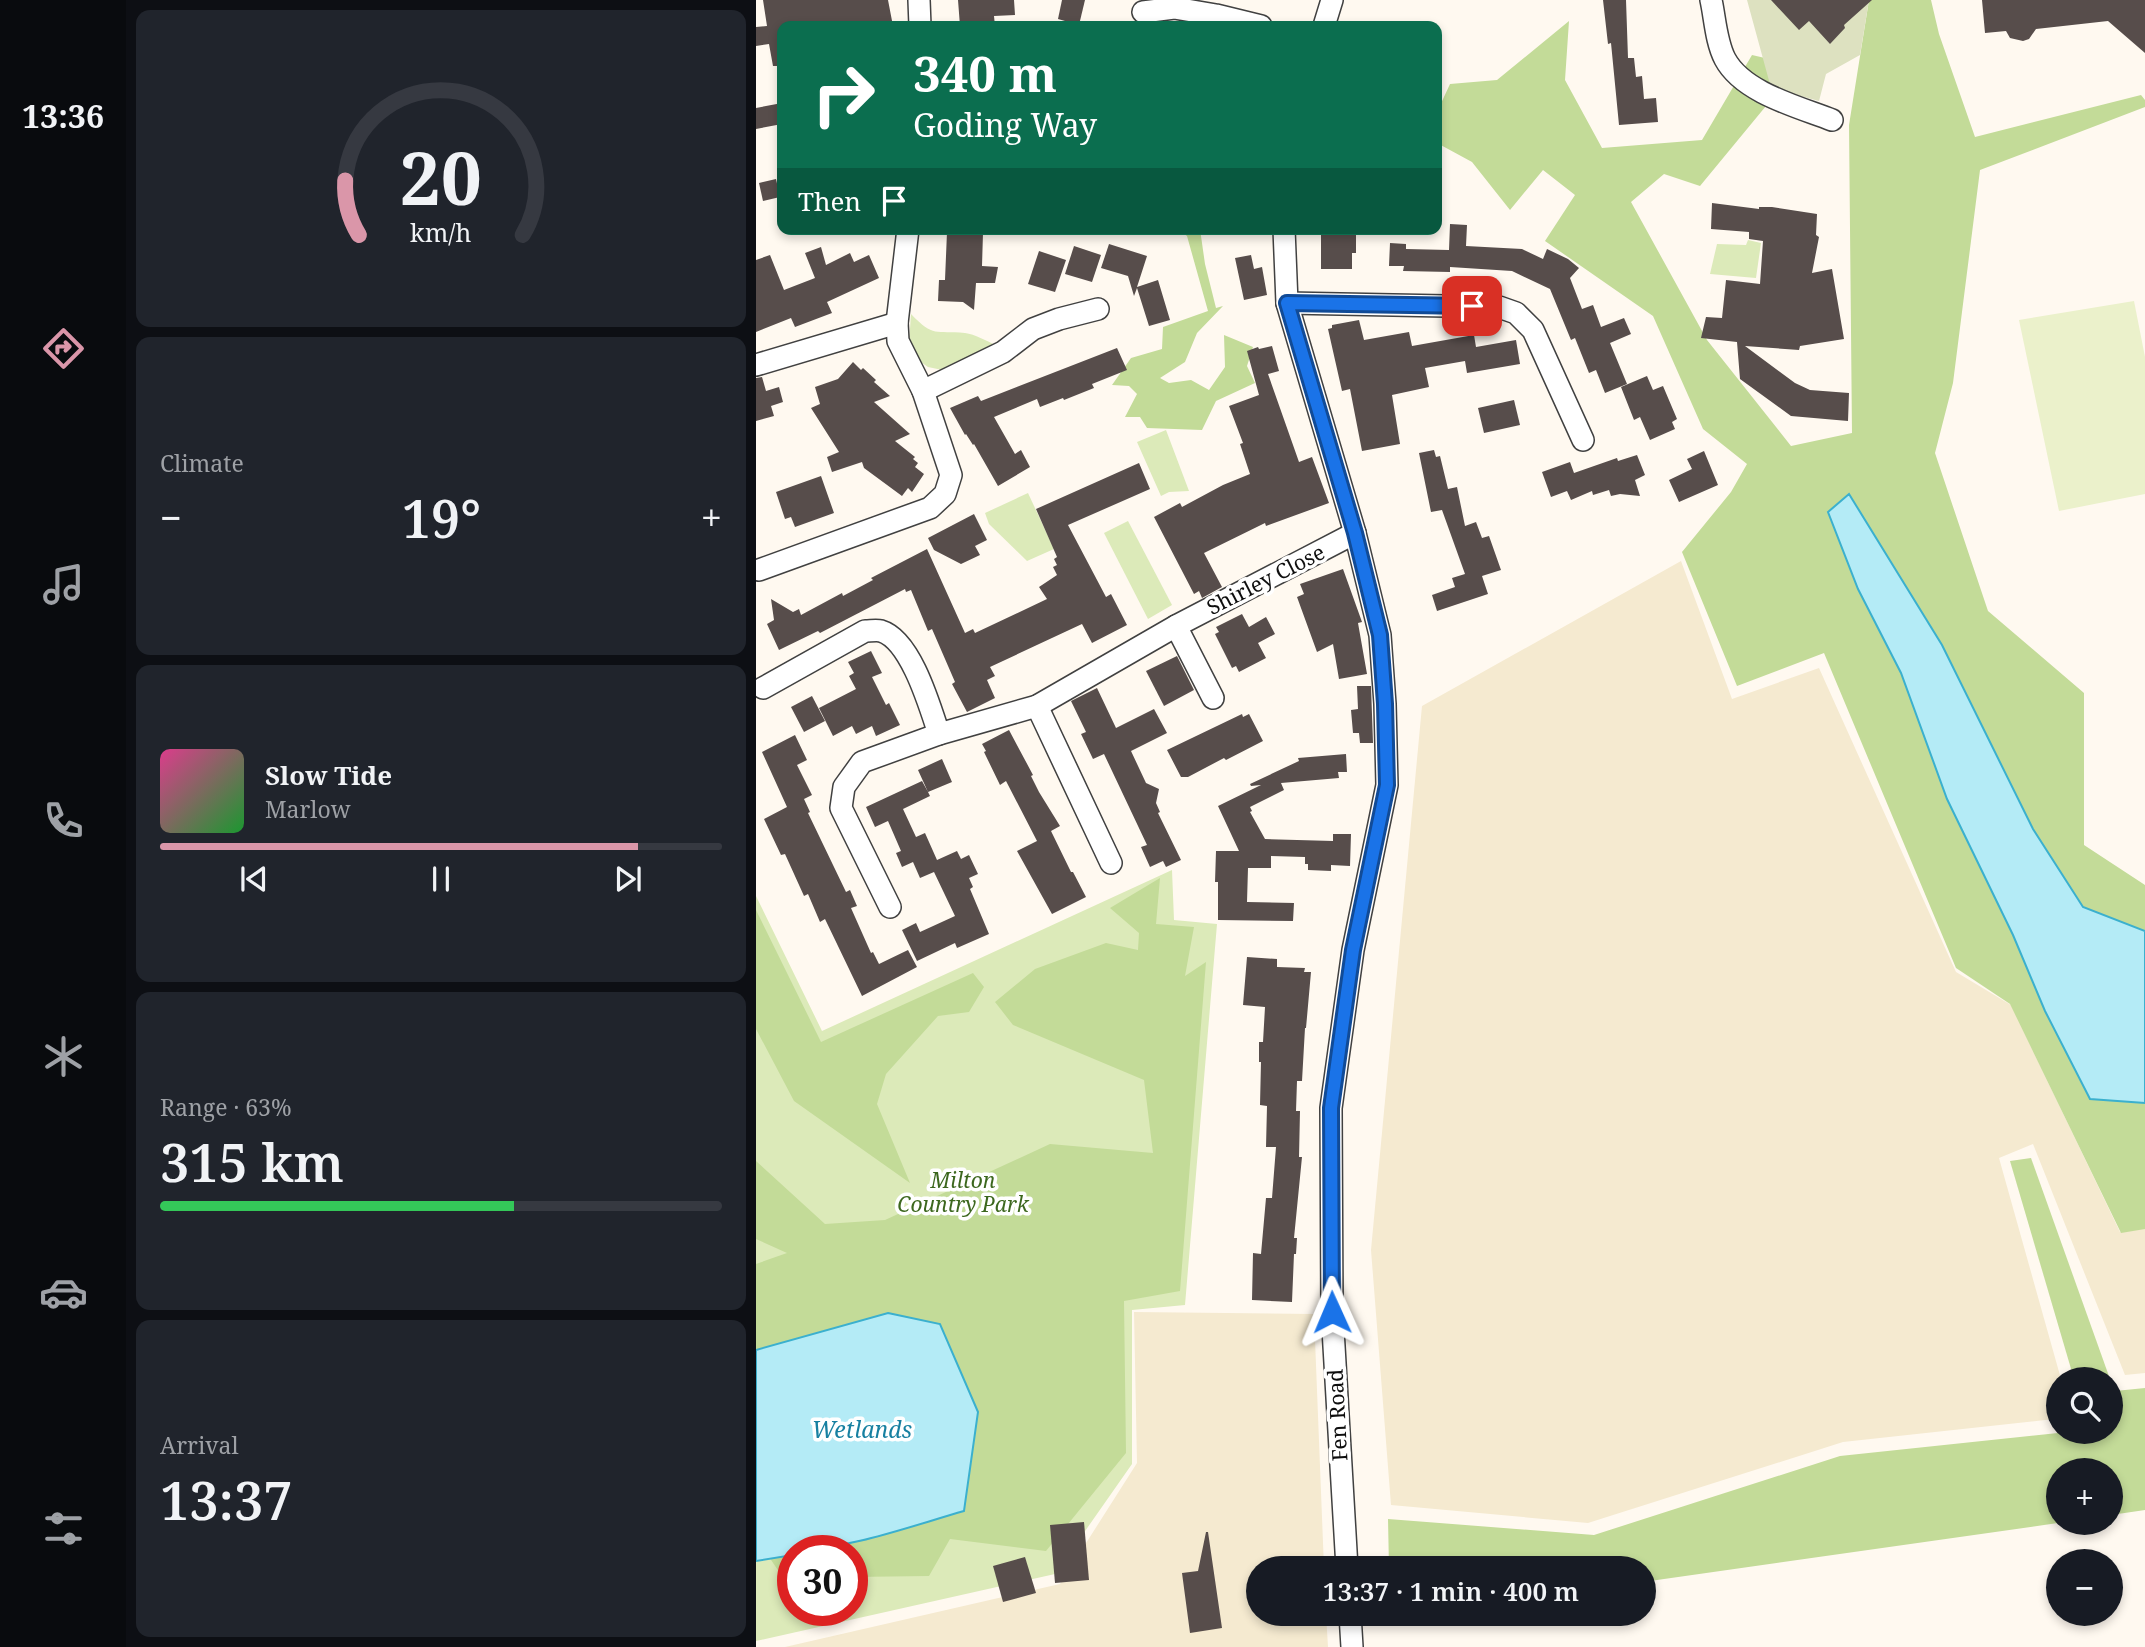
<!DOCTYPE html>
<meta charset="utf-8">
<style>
body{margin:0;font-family:"Noto Serif",serif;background:#20242c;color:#f1f3f6;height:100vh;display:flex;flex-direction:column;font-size:26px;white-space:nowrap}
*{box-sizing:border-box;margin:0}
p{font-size:23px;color:#9ea1a6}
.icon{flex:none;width:38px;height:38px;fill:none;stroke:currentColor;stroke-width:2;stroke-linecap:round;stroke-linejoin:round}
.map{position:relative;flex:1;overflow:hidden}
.drawer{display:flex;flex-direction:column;gap:10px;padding:10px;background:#0d0f14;width:630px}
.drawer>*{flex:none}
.guide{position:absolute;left:21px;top:21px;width:665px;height:214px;border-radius:14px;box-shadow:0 4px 10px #0003;background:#0b6e4f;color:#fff;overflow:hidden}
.controls{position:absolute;left:1290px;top:1367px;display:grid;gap:14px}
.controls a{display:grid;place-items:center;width:77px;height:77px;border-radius:50%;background:#171b24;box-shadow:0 4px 10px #0003;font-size:35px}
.speed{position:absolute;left:21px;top:1535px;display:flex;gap:14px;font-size:35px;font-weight:700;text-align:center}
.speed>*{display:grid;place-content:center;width:91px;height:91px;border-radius:50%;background:#171b24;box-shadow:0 4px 10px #0003;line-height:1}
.speed .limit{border:10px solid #d22;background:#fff;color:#111}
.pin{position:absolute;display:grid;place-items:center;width:60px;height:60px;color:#fff;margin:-30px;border-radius:14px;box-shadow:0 4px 10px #0006}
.me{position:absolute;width:77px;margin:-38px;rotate:359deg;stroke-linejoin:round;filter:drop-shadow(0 0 5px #0008)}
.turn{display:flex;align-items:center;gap:24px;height:147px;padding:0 21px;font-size:32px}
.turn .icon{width:91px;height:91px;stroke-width:2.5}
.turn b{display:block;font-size:49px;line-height:60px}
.then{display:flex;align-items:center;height:66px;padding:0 21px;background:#0003;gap:14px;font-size:26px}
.big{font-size:52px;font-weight:600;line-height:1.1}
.drawer .card{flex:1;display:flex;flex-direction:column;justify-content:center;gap:10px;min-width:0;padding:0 24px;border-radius:14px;background:#20242c}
.drawer .dial{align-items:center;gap:0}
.dial svg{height:182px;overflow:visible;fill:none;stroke:#363941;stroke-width:7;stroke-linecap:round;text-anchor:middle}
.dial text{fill:#f1f3f6;stroke:none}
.song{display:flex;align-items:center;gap:21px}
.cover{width:84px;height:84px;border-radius:10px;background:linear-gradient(135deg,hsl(330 70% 55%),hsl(130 70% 35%))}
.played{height:7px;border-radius:4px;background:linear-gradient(90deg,#da96a9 85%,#363941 85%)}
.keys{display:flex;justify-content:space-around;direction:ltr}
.heat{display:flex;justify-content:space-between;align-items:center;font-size:38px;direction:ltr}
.charge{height:10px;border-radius:5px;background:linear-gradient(90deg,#34c759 63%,#363941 0)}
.trip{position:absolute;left:490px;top:1556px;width:410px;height:70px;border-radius:35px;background:#171b24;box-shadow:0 4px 10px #0003;font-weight:600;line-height:70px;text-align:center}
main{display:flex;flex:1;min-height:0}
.dock{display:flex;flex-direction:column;width:126px;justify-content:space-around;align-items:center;background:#090b0e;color:#9ea1a6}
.dock .icon{width:49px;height:49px}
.dock .selected{color:#da96a9}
.dock b{font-size:32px;color:#f1f3f6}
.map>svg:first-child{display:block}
.farmland{fill:#f5ead0}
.green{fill:#dceab9;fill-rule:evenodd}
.forest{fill:#c3db98}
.cemetery{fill:#dde1c0}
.pitch{fill:#ebf1cb}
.water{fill:#b4ebf6;stroke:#3bb0ce;stroke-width:2}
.building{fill:#574d4b}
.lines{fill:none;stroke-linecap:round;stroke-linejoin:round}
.street-casing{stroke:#414141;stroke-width:24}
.street{stroke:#fff;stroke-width:21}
.route-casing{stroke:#114b97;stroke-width:18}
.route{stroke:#1a73e8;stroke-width:12}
.labels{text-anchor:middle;stroke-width:7;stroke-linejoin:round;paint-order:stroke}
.street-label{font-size:21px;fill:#0e0e0e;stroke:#fff}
.park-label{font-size:21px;font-style:italic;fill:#3c671e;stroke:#fff}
.water-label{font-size:23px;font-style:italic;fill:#1780a1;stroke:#fff}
</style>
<main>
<nav class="dock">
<b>13:36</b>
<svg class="icon selected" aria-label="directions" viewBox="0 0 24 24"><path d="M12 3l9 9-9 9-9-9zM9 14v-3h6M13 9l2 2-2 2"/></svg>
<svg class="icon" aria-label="music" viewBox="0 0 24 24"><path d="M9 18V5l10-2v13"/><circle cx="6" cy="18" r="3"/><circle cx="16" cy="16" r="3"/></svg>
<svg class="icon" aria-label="phone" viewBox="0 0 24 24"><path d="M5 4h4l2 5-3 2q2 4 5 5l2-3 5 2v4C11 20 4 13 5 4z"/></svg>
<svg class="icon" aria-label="climate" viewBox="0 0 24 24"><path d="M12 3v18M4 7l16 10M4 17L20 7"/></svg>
<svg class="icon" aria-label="car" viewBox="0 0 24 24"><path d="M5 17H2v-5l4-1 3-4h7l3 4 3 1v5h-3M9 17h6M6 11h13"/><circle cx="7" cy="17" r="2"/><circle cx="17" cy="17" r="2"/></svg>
<svg class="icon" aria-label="filters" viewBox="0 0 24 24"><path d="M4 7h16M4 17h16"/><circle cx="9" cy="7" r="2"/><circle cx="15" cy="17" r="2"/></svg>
</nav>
<section class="drawer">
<div class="card dial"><svg viewBox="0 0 100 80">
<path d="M14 69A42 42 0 1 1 86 69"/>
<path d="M14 69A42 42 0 0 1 8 45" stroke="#da96a9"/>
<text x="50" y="56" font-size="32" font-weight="700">20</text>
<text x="50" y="72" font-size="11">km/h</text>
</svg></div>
<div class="card"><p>Climate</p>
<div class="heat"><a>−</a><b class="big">19°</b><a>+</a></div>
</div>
<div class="card">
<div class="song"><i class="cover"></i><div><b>Slow Tide</b><p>Marlow</p></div></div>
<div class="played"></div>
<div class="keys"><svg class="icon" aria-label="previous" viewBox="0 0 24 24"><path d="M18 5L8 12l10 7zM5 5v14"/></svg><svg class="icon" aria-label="pause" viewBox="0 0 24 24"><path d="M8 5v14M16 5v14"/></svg><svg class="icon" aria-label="next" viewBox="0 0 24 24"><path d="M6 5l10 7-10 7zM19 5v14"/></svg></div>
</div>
<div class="card"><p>Range · 63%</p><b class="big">315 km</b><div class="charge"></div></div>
<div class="card"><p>Arrival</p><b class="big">13:37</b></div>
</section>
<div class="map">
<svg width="1389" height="1647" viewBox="0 0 1389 1647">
<rect width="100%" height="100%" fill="#fff9f0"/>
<g class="farmland">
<polygon points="925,561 976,699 1063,668 1200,972 1255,1005 1364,1232 1389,1228 1389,1373 1369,1375 1277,1144 1243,1158 1305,1379 1302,1379 1302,1407 1298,1419 1087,1442 832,1523 635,1505 615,1250 666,706"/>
<polygon points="378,1312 558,1314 568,1568 502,1568 502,1614 570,1614 572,1647 29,1647 304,1584 381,1463"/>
</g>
<g class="green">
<polygon points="992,240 1005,243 1000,278 954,274 961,244 990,245"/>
<path d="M155,314C178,338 179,330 209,333C219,334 230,341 240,345L191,371L172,367L162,360L153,344Z"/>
<polygon points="410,430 433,491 413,492 405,496 381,442"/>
<polygon points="272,493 298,549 271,561 233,524 229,513"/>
<polygon points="372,521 416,605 392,619 348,533"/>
<path d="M416,870L418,920L461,924L429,1305L376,1310V1464L299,1574L0,1641V896L66,1031ZM37,1550H96V1610H37Z"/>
</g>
<g class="forest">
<polygon points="1113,0 1175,0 1183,34 1219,137 1385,95 1389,100 1389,107 1224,170 1197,383 1179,453 1232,611 1328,693 1328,845 1389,885 1389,1229 1365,1233 1254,1004 1200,968 1068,653 981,686 926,552 975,492 991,464 947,429 897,316 789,241 819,195 787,170 754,210 716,162 681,143 681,112 694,84 741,80 813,21 809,80 846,148 946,140 996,55 1043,66 944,186 908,174 875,202 951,340 1035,446 1096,433 1093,125"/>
<polygon points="422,229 444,229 449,264 460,308 467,306 441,333 429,362 404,378 413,383 435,380 453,390 469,367 468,335 497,347 491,366 499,383 460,401 446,430 391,428 384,417 369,417 381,394 373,386 356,385 375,358 406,349 407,327 452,311 431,236"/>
<polygon points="404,878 400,924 438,927 429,976 450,962 424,1291 368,1301 370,1453 290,1551 194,1539 173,1576 96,1577 96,1550 37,1550 37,1579 28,1579 0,1538 0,1264 31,1253 0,1239 0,1161 69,1224 129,1220 294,1144 397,1153 388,1080 257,1025 239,1002 279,969 350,943 382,950 383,933 354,908"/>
<polygon points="0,910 65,1042 217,973 228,987 213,1012 182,1016 130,1074 121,1104 154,1183 38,1101 0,1029"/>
<polygon points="1275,1158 1354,1379 1318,1379 1254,1161"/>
<polygon points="1354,1380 1359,1391 1389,1388 1389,1510 1355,1515 1354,1470 1302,1470 1302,1523 887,1582 887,1568 633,1568 632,1519 838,1535 1084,1456 1311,1432 1354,1432"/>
</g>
<polygon class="cemetery" points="991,0 1113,0 1104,55 1070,74 1063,101 1015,88"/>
<polygon class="pitch" points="1378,301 1389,357 1389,494 1303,511 1263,320"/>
<g class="water">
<polygon points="1093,494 1186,645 1277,829 1327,907 1389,931 1389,1103 1334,1099 1289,1011 1257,935 1191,799 1145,673 1102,589 1072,512"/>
<path d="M132,1313L184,1324L222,1412L208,1511C155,1526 91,1550 37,1550V1555L0,1561V1350Z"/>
</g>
<g class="building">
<polygon points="7,0 132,0 137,26 26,26 26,66 17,66 13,44 0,46 0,27 11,26"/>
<polygon points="202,0 258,0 259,15 238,16 239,26 204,26"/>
<polygon points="306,0 329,0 323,25 302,19"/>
<polygon points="847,0 870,0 872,58 878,58 880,77 886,76 888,99 900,98 902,122 863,125 855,43 852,44"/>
<polygon points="1015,0 1116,0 1088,25 1089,28 1074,44 1053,21 1043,30"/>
<polygon points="1226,0 1389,0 1389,53 1352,21 1280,29 1273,39 1267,41 1254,38 1250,31 1229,33"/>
<polygon points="26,103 26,124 0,129 0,108"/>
<polygon points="20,179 24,197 7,201 3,183"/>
<polygon points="956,203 1003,209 1003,207 1016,207 1061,214 1060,235 1063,237 1056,273 1076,269 1088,339 1044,346 1043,350 989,346 1039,383 1054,390 1093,393 1092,421 1035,416 984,379 981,342 945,338 950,317 966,318 970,280 1004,284 1007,241 993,239 993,232 955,229"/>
<polygon points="694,224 711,225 710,246 766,249 787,259 791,249 812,259 823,268 814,278 826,309 837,305 845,327 868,318 875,334 854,343 871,384 849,393 840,370 833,373 819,338 815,340 794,289 756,271 694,267 694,272 647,271 648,266 633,266 634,243 650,244 650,249 693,250"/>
<polygon points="565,229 597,229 597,232 600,232 600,253 596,253 596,269 565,269"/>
<polygon points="191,232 227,233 226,266 242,267 239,283 220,283 218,310 207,302 182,301 183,280 189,280"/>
<polygon points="353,244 391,256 381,287 402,280 414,320 393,326 381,288 378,296 372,276 345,268"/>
<polygon points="318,246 345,255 336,282 309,274"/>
<polygon points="65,247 70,265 94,253 98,262 113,255 123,278 71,302 76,313 39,327 35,318 0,332 0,260 14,255 28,290 59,278 49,253"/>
<polygon points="283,251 310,260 299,292 272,284"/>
<polygon points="495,255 498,269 506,267 511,295 488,300 479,258"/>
<polygon points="603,320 608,340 653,332 656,346 718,335 720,347 760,340 764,364 711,373 709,361 669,368 673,387 636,395 644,444 606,451 594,389 586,391 572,329 576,328 576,325"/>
<polygon points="516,346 523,371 512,374 543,462 556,457 573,503 510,526 509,523 448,553 466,587 446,598 443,591 438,594 398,517 424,503 426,507 467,485 494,474 484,444 487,443 473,406 503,395 491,351 502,347 503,349"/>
<polygon points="361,348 371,370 336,384 338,388 308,400 307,398 284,407 281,399 238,417 259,454 265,450 274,467 242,486 218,444 217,445 210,434 209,435 194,408 222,396 225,401"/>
<polygon points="97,362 105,370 107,368 120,380 118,382 134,396 118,402 154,434 139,441 159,457 157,459 162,463 159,467 168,474 156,492 152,488 146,496 108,468 106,462 76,472 71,457 83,452 55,408 64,404 59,387 82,379"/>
<polygon points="891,376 897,390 907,386 921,419 916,422 919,429 894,440 884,417 878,420 865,387"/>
<polygon points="6,377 10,391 23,387 27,402 15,406 18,416 0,421 0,378"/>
<polygon points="758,400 764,425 728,433 722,408"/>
<polygon points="678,450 680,457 684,456 692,489 701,487 709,526 720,522 726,538 733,536 745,570 726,576 732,594 681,611 676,595 699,587 696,578 709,574 686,510 675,512 663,453"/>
<polygon points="948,451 962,485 923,502 913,480 936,469 931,459"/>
<polygon points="881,455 889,475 879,480 884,496 864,494 855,496 853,490 837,495 836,491 815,500 811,491 795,497 786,472 814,462 818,473 861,458 862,461"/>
<polygon points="383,463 394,489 312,525 350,597 355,594 371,625 336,643 326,624 234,667 239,676 231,680 239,698 211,712 196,684 199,682 176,629 172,631 155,590 150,592 149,589 64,633 62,631 23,650 11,624 18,620 15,599 37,612 43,609 45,615 86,593 87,596 117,580 115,578 171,549 209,633 217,629 219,633 291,599 283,587 301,575 297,567 301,565 298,559 301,557 280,509"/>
<polygon points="65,476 78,513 39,527 35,517 29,519 20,492"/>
<polygon points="218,514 231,540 219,546 224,555 205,564 178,550 172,538"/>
<polygon points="587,569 606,622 602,623 611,674 583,679 577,644 561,652 541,597 548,594 544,584"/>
<polygon points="486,614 493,627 510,617 519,634 502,643 510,658 483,672 480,666 476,668 459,634 463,632 460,627"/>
<polygon points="115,651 126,673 116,677 130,705 133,703 144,725 120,736 116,726 100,734 96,726 77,736 63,708 100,689 93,676 98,673 92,662"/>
<polygon points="421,656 438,690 408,706 390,671"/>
<polygon points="601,686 615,686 617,743 604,743 603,733 597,733 595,710 602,709"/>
<polygon points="341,688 360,728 398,709 411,733 375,751 390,783 403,789 400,803 404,812 402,813 425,860 410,867 407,861 394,867 385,847 391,845 348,754 337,759 325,734 330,732 315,701"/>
<polygon points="56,696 69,721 48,732 35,707"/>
<polygon points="486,714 487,717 493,714 507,741 470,760 468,758 432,777 425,777 411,750"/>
<polygon points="253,730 277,775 275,776 283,792 304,826 295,831 315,872 317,872 330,897 296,914 261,851 281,841 250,781 244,785 228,752 230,751 226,744"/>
<polygon points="39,735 51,760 41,765 56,795 48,799 54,812 52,813 90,892 94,890 101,906 95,908 115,953 117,952 123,964 152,950 161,967 106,996 69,919 64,922 52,894 48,896 29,854 25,855 8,819 31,807 6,752"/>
<polygon points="590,754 591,772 582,772 583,778 525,783 528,790 494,807 496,811 494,812 509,839 577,841 577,834 595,834 594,866 575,865 575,871 552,870 552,864 549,864 549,857 515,856 515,868 492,868 491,902 538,903 537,921 462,920 462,882 459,882 460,851 483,851 462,806 505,785 495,786 494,784 543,761 542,758"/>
<polygon points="186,759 196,782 172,792 174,796 147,809 160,837 169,833 181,860 201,851 205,859 213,855 222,874 213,878 217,887 214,889 233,934 201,948 199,943 161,961 146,930 160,923 164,932 199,916 178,872 164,878 157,862 146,867 140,853 145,851 132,821 119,827 110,807 166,781 172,792 162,770"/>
<polygon points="491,957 521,959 521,967 549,968 548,972 555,972 550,1028 549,1028 546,1081 541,1081 540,1111 544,1111 543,1157 546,1157 538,1238 541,1238 540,1254 538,1254 536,1302 496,1300 497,1253 505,1254 510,1198 516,1198 520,1147 510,1147 511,1106 504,1105 505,1062 503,1062 503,1042 507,1042 509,1007 487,1005"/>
<polygon points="328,1522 333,1580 299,1583 294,1525"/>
<polygon points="450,1532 452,1532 466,1628 434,1633 426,1573 442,1571"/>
<polygon points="269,1557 280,1593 247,1602 237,1566"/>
</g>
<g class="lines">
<g class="street-casing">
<g id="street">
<polyline points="163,0 164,26"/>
<path d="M955,0C959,18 960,42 969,59C987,93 1043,107 1076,120"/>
<polyline points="387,12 418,8 460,15 505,26"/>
<polyline points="568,26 576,0"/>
<polyline points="528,229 531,303 599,533 624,635 629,704 631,785 597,950 575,1108 576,1312 591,1568"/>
<polyline points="531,303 743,307 760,313 777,330 827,440"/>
<polyline points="0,365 141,323"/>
<polyline points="167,391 247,352 277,329 303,319 342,309"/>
<polyline points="3,570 174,508 189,494 195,475 167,391 142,341 141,323 152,229"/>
<polyline points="420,626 457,698"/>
<path d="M7,688L109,631C114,631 121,630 125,631C155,640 174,707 183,734L106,762L88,787L85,808L134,907"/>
<polyline points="281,706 355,863"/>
<polyline points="183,734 281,706 420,626 599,533"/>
<polyline points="594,1614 596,1647"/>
</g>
</g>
<use href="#street" class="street"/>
</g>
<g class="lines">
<g class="route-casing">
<polyline id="route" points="576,1312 575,1108 597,950 631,785 629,704 624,635 599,533 531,303 716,306"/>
</g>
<use href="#route" class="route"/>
</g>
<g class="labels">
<g class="street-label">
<text transform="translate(510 580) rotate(-27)" y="7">Shirley Close</text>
<text transform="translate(582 1415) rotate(-93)" y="7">Fen Road</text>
</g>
<g class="park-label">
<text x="207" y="1188">Milton<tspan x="207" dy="24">Country Park</tspan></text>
</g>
<g class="water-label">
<text x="106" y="1438">Wetlands</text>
</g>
</g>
</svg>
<div class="controls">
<a><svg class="icon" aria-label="search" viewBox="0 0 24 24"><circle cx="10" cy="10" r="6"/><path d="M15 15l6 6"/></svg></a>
<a>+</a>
<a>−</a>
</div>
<div class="speed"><div class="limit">30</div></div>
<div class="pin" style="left:716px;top:306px;background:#d93025"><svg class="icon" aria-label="arrive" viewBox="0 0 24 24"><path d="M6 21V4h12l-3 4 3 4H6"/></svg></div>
<svg class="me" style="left:576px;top:1312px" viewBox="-20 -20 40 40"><path d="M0-17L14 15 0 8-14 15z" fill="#1a73e8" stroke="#fff" stroke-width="4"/></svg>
<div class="trip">13:37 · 1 min · 400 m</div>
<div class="guide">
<div class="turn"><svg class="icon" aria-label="right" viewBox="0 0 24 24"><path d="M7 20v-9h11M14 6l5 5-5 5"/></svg><div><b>340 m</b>Goding Way</div></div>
<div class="then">Then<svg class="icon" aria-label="arrive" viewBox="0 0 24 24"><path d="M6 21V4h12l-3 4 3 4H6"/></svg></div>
</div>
</div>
</main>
